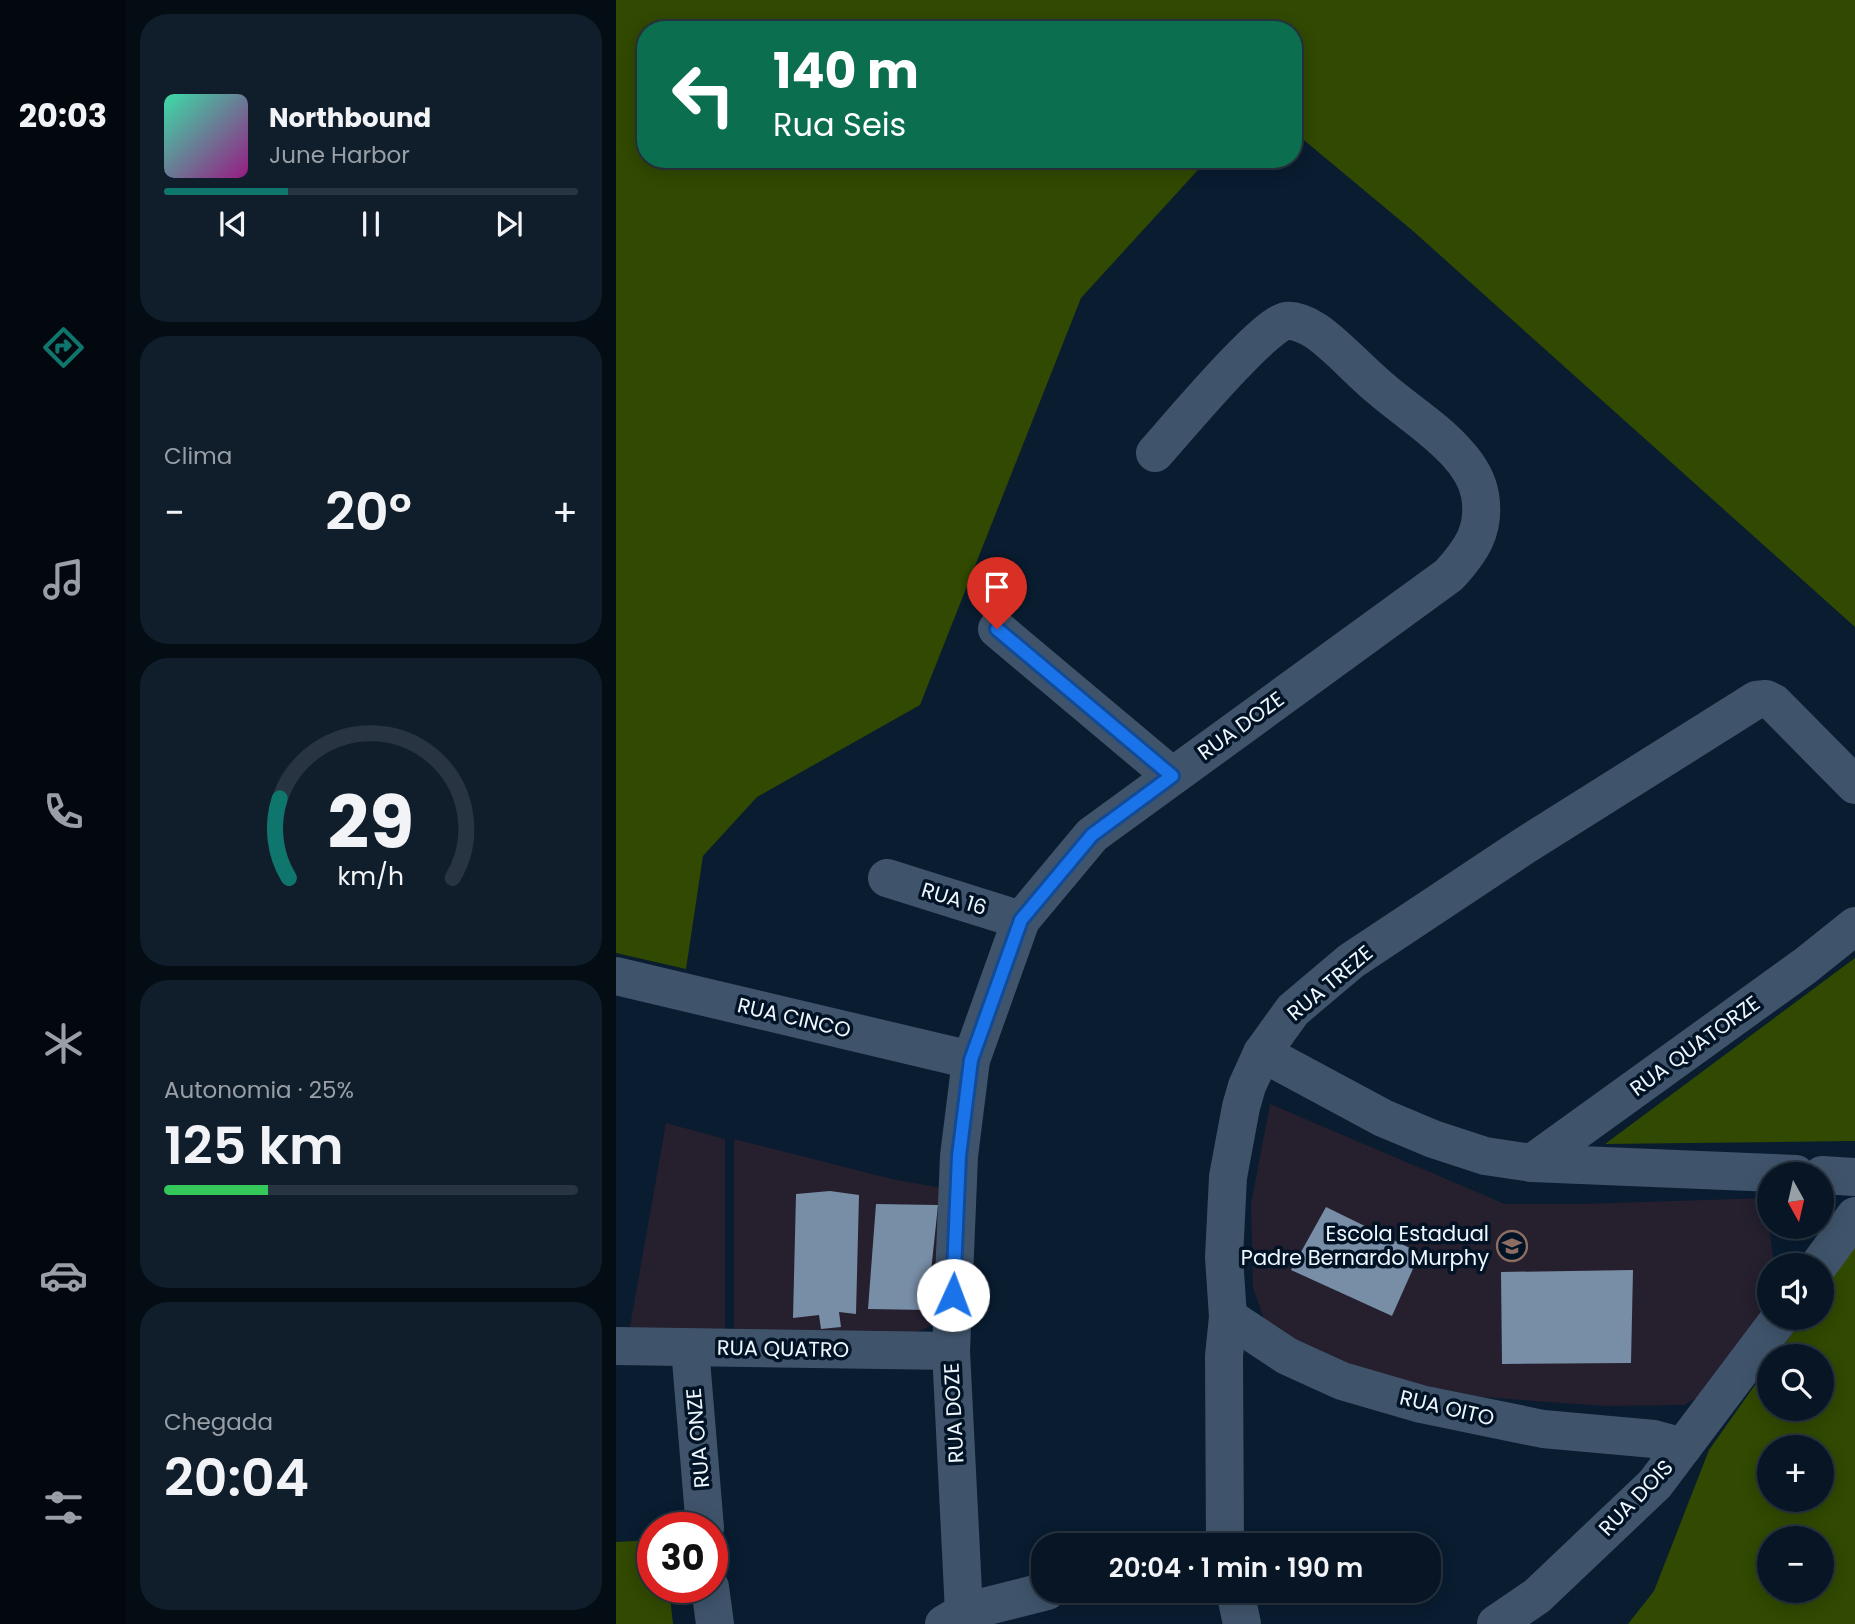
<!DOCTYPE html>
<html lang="pt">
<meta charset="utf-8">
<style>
body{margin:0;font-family:Poppins,sans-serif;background:#101e2c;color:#f1f3f6;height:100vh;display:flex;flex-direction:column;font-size:26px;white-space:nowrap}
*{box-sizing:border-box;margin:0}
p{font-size:23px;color:#989fa6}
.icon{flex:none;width:38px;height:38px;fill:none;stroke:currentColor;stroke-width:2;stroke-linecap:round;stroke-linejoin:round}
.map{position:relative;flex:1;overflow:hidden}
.details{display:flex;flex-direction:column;gap:14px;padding:14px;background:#040c14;width:490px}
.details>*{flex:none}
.guide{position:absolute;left:21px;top:21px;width:665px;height:147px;border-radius:28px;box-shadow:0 4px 18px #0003,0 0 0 2px #283441;background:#0b6e4f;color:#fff;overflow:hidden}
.needle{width:46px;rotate:172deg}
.buttons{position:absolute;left:1141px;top:1162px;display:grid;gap:14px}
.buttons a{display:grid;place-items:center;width:77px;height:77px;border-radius:50%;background:#071524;box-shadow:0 4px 18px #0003,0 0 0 2px #283441;font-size:35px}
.speed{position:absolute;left:21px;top:1512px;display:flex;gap:14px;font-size:35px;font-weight:700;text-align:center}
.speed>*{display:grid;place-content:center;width:91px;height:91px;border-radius:50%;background:#071524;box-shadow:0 4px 18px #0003,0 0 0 2px #283441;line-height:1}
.speed .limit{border:10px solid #d22;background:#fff;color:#111}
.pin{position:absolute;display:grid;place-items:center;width:60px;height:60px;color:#fff;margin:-72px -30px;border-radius:50% 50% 50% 0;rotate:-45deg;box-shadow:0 0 7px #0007}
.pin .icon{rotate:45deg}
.me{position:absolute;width:77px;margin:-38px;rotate:2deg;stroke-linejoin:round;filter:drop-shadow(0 0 5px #0008)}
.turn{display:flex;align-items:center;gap:24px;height:147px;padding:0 21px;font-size:32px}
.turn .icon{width:91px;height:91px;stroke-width:2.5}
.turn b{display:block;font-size:49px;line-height:60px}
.big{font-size:52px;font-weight:600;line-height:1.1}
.details .tile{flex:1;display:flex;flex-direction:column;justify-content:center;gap:10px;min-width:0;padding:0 24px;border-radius:28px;background:#101e2c}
.details .dial{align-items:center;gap:0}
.dial svg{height:182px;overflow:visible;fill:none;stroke:#283441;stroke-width:7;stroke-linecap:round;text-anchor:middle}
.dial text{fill:#f1f3f6;stroke:none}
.song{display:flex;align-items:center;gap:21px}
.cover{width:84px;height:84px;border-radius:10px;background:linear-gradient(135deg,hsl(160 70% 55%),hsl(310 70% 35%))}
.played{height:7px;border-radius:4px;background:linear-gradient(90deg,#0f766e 30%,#283441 30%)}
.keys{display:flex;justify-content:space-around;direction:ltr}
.heat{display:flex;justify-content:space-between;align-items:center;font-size:38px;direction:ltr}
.charge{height:10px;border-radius:5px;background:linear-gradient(90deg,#34c759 25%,#283441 0)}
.trip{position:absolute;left:415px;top:1533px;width:410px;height:70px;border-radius:28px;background:#071524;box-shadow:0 4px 18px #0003,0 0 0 2px #283441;font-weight:600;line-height:70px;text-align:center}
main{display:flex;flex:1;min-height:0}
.menu{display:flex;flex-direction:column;width:126px;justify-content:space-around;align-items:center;background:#03080e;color:#989fa6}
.menu .icon{width:49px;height:49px}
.menu .selected{color:#0f766e}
.menu b{font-size:32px;color:#f1f3f6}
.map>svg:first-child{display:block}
.education{fill:#251f2e}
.green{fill:#314901;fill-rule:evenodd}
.building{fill:#788ea7}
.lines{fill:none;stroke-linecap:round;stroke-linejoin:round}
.minor{stroke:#3f546b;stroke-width:38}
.route-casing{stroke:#114b97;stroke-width:18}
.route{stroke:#1a73e8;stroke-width:12}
.labels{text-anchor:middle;stroke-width:7;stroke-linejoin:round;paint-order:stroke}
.street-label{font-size:21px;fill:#eef6fe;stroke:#021326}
.poi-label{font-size:21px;fill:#eef6fe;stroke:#021326;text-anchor:end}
</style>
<main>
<nav class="menu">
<b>20:03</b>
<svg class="icon selected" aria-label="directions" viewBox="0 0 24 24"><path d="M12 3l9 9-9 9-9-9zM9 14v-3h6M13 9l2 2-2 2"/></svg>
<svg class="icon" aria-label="music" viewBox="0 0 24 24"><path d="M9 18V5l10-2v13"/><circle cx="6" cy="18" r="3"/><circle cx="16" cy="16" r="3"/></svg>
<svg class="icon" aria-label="phone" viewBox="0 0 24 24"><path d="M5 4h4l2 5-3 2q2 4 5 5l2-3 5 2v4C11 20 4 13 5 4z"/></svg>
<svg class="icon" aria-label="climate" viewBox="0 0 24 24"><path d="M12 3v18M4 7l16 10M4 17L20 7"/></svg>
<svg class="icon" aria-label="car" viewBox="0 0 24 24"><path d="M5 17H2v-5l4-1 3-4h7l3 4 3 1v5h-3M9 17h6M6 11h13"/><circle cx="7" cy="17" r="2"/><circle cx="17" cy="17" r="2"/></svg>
<svg class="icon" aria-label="filters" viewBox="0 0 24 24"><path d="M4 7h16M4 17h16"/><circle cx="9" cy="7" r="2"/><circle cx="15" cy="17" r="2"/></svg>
</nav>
<section class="details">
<div class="tile">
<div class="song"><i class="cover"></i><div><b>Northbound</b><p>June Harbor</p></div></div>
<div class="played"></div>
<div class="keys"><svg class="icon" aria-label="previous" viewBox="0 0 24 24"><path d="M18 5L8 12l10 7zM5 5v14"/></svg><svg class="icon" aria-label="pause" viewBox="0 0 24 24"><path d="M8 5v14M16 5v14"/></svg><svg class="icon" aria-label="next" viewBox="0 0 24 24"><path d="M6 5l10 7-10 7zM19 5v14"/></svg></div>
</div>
<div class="tile"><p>Clima</p>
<div class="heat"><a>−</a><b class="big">20°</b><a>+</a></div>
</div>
<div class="tile dial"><svg viewBox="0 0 100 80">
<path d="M14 69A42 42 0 1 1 86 69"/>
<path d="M14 69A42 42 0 0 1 10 34" stroke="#0f766e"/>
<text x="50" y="56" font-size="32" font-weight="700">29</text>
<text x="50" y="72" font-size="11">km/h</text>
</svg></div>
<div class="tile"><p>Autonomia · 25%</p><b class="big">125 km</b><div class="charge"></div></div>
<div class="tile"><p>Chegada</p><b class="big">20:04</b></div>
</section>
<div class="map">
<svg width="1239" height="1624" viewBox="0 0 1239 1624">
<rect width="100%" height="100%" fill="#091c30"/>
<g class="education">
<polygon points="654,1104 889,1204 964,1204 1150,1198 1158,1265 1153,1265 1153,1311 1094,1390 1068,1405 988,1406 865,1397 762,1376 681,1342 649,1321 637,1288 635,1204"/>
<polygon points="50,1123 109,1139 109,1332 13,1332"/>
<polygon points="118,1139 276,1179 326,1188 323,1308 317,1325 298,1333 118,1331"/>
</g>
<g class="green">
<polygon points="0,0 1239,0 1239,627 797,231 677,131 677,30 30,30 30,159 592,159 465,298 304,705 141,797 87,856 70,969 0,953"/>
<polygon points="1239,958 1239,1141 989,1144"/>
<path d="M1239,1244V1624H1012L1038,1591L1093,1450L1153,1365V1409H1206V1356H1160L1187,1318H1206V1291ZM1153,1447H1206V1500H1153ZM1153,1538H1206V1591H1153Z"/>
<polygon points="37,1540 37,1587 53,1587 57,1624 0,1624 0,1542"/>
</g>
<g class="building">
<polygon points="214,1191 243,1195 240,1314 223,1312 225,1327 205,1329 203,1315 177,1318 180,1194"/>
<polygon points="260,1204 322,1205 311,1310 252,1309"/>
<polygon points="710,1207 804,1253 776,1316 675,1270"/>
<polygon points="1017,1270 1015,1363 886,1364 885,1272"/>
</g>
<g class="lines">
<g class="minor">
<polyline points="381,629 556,776"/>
<polyline points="271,878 405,920"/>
<polyline points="0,976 355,1060"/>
<polyline points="646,1053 767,1118 817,1139 869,1156 916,1163 1180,1174"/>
<polyline points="916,1163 1189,966 1239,926"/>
<polyline points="1206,1175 1239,1177"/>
<polyline points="1203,1265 1239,1216"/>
<polyline points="612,1317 671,1356 726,1381 805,1404 927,1429 1038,1439 1067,1447"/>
<polyline points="0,1346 335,1351"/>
<polyline points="74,1348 89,1528"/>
<polyline points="609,1545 608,1356 612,1317 608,1257 612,1177 625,1107 631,1086 646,1053 677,1010 735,961 908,846 1140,700 1150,699 1158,703 1239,785"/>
<polyline points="94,1587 99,1624"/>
<polyline points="619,1591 626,1624"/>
<polyline points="328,1624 348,1612 431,1591"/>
<path d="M352,1624L348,1612L335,1351L343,1156L355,1060L405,920L476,835L833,575C855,551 870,530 864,495C861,478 852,465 841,453C819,428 789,410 764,388C742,370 723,347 700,331C692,326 679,320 670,321C648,324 558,432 539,453"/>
<polyline points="880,1624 921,1596 1039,1484 1164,1318"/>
</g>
</g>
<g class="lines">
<g class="route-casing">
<polyline id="route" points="337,1295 343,1156 355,1060 405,920 476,835 556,776 381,629"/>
</g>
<use href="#route" class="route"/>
</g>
<defs>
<g id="school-ring" transform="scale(1.575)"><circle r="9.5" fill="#021326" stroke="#8d6e63" stroke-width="1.5"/><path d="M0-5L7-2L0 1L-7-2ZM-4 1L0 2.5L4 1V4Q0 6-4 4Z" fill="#8d6e63"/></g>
</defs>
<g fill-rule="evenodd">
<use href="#school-ring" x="896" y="1246"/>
</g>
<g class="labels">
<g class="street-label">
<text transform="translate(625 726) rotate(-36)" y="7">RUA DOZE</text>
<text transform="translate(338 899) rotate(17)" y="7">RUA 16</text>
<text transform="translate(714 983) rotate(-40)" y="7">RUA TREZE</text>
<text transform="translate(178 1018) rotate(13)" y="7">RUA CINCO</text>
<text transform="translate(1079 1046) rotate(-36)" y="7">RUA QUATORZE</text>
<text transform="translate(167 1349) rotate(1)" y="7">RUA QUATRO</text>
<text transform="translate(831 1408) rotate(13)" y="7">RUA OITO</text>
<text transform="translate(338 1413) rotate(-93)" y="7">RUA DOZE</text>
<text transform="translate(82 1438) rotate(-95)" y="7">RUA ONZE</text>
<text transform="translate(1020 1498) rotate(-46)" y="7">RUA DOIS</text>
</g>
<g class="poi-label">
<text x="873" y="1241">Escola Estadual<tspan x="873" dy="24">Padre Bernardo Murphy</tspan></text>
</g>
</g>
</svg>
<div class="buttons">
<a><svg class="needle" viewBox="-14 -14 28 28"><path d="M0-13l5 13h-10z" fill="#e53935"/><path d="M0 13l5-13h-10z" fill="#989fa6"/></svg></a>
<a><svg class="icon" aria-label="sound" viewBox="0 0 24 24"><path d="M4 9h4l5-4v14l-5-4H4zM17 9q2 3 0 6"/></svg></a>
<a><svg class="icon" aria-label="search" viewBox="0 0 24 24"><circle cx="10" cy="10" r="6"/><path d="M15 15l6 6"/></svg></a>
<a>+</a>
<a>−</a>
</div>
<div class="speed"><div class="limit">30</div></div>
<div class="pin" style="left:381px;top:629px;background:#d93025"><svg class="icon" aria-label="arrive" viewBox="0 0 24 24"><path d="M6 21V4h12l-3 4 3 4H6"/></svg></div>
<svg class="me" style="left:337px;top:1295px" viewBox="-20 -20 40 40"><circle r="19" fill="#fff"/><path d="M0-13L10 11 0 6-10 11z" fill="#1a73e8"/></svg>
<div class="trip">20:04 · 1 min · 190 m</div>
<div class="guide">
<div class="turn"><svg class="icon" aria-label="left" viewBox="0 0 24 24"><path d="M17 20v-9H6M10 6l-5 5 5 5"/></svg><div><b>140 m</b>Rua Seis</div></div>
</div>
</div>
</main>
